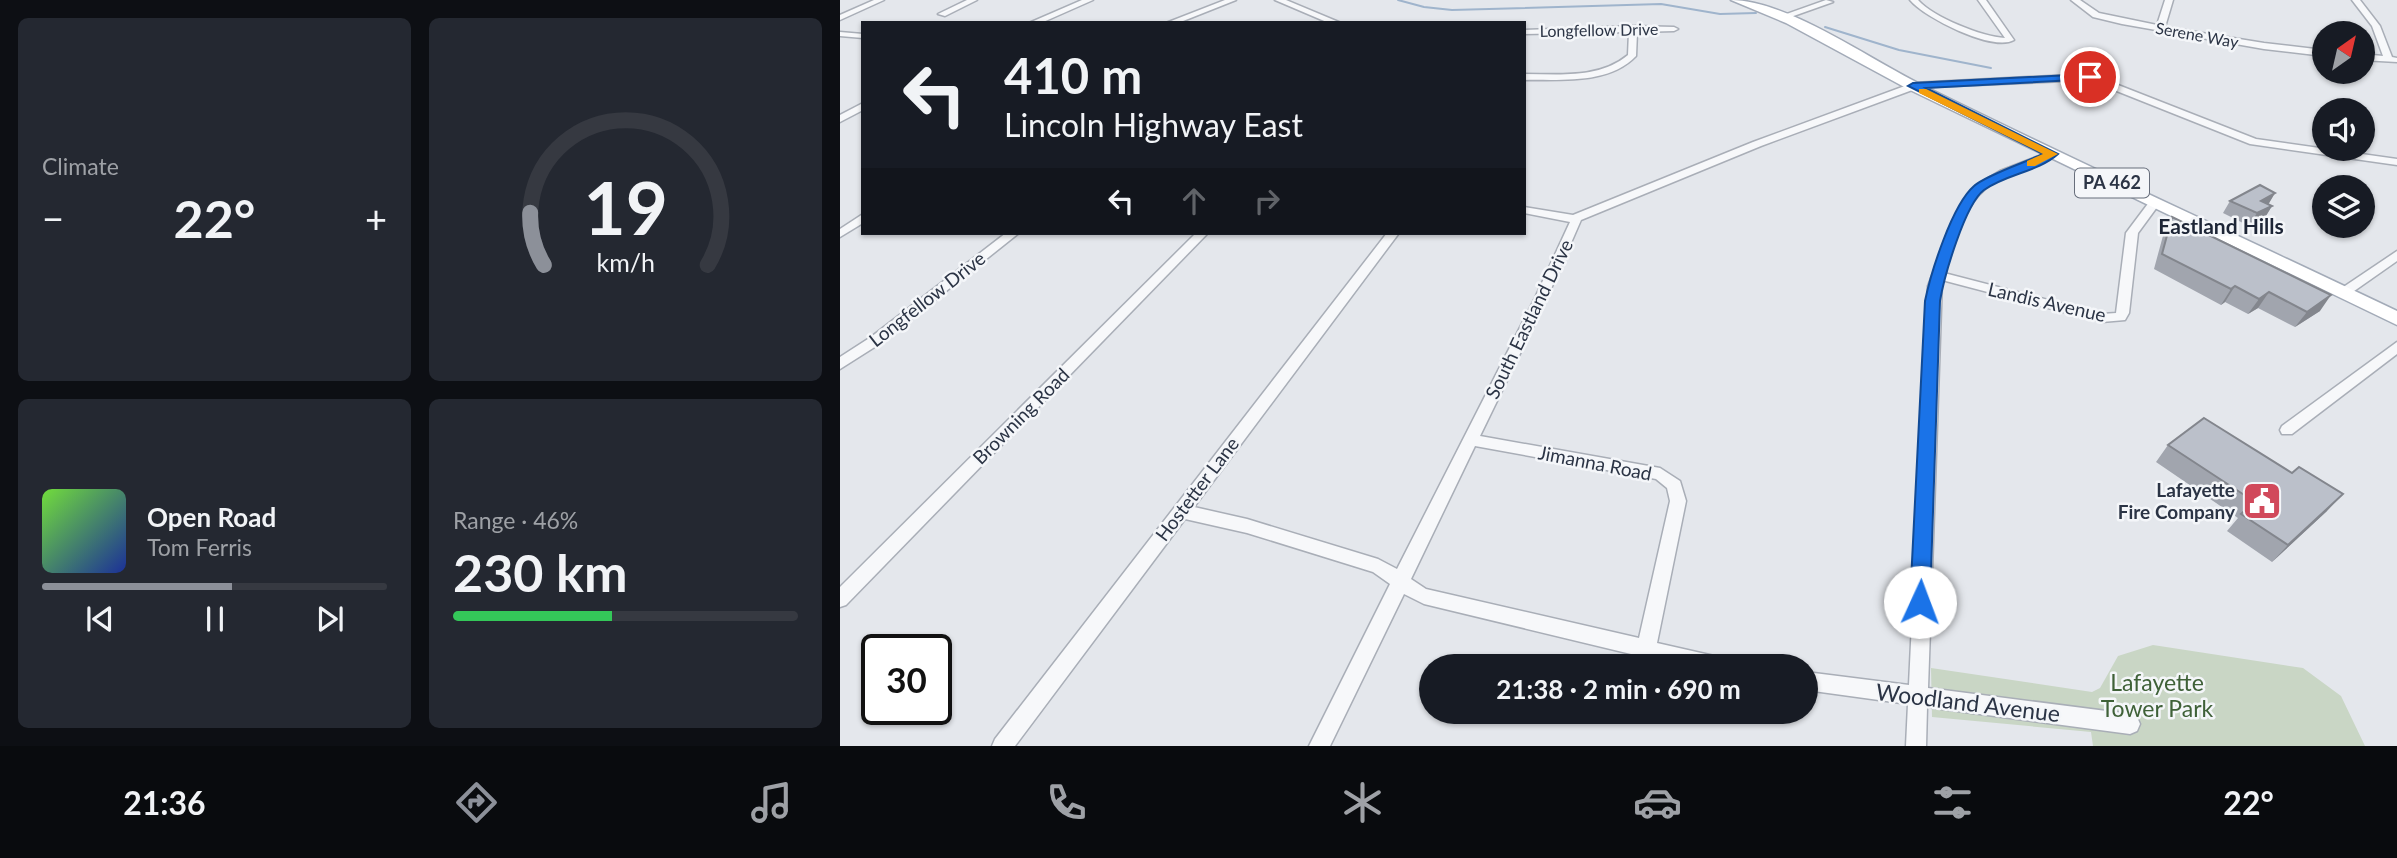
<!DOCTYPE html>
<meta charset="utf-8">
<style>
body{margin:0;font-family:Lato,sans-serif;background:#242831;color:#f1f3f6;height:100vh;display:flex;flex-direction:column;font-size:26px;white-space:nowrap}
*{box-sizing:border-box;margin:0}
p{font-size:23px;color:#9ea1a6}
.icon{flex:none;width:38px;height:38px;fill:none;stroke:currentColor;stroke-width:2;stroke-linecap:round;stroke-linejoin:round}
.map{position:relative;flex:1;overflow:hidden}
.sheet{display:flex;flex-direction:column;gap:18px;padding:18px;background:#0d0f14;width:840px}
.sheet>*{flex:none}
.banner{position:absolute;left:21px;top:21px;width:665px;height:214px;border-radius:0px;box-shadow:0 2px 5px #0004;background:#171b24;color:#f1f3f6;overflow:hidden}
.needle{width:46px;rotate:34deg}
.controls{position:absolute;left:1472px;top:21px;display:grid;gap:14px}
.controls a{display:grid;place-items:center;width:63px;height:63px;border-radius:50%;background:#171b24;box-shadow:0 2px 5px #0004;font-size:35px}
.speed{position:absolute;left:21px;top:634px;display:flex;gap:14px;font-size:35px;font-weight:700;text-align:center}
.speed>*{display:grid;place-content:center;width:91px;height:91px;border-radius:50%;background:#171b24;box-shadow:0 2px 5px #0004;line-height:1}
.speed .limit{border:4px solid #111;border-radius:10px;background:#fff;color:#111}
.pin{position:absolute;display:grid;place-items:center;width:60px;height:60px;color:#fff;margin:-30px;border:4px solid #fff;border-radius:50%;box-shadow:0 2px 7px #0007}
.me{position:absolute;width:77px;margin:-38px;rotate:2deg;stroke-linejoin:round;filter:drop-shadow(0 0 5px #0008)}
.turn{display:flex;align-items:center;gap:24px;height:147px;padding:0 28px;font-size:32px}
.turn .icon{width:91px;height:91px;stroke-width:2.5}
.turn b{display:block;font-size:49px;line-height:60px}
.lanes{display:flex;align-items:center;height:66px;padding:0 28px;background:#0003;justify-content:center;gap:35px;direction:ltr}
.lanes .off{opacity:.35}
.big{font-size:52px;font-weight:700;line-height:1.1}
.sheet .tile{flex:1;display:flex;flex-direction:column;justify-content:center;gap:10px;min-width:0;padding:0 24px;border-radius:10px;background:#242831}
.sheet .dial{align-items:center;gap:0}
.dial svg{height:182px;overflow:visible;fill:none;stroke:#363941;stroke-width:7;stroke-linecap:round;text-anchor:middle}
.dial text{fill:#f1f3f6;stroke:none}
.song{display:flex;align-items:center;gap:21px}
.cover{width:84px;height:84px;border-radius:10px;background:linear-gradient(135deg,hsl(100 70% 55%),hsl(230 70% 35%))}
.played{height:7px;border-radius:4px;background:linear-gradient(90deg,#8c9099 55%,#363941 55%)}
.keys{display:flex;justify-content:space-around;direction:ltr}
.heat{display:flex;justify-content:space-between;align-items:center;font-size:38px;direction:ltr}
.charge{height:10px;border-radius:5px;background:linear-gradient(90deg,#34c759 46%,#363941 0)}
.sheet .tiles{flex:1;display:grid;gap:18px;grid-template-columns:repeat(2,1fr)}
.trip{position:absolute;left:579px;top:654px;width:399px;height:70px;border-radius:35px;background:#171b24;box-shadow:0 2px 5px #0004;font-weight:700;line-height:70px;text-align:center}
.dock{display:flex;height:112px;justify-content:space-around;align-items:center;background:#090b0e;color:#9ea1a6}
.dock .icon{width:49px;height:49px}
.dock .selected{color:#8c9099}
.dock b{font-size:32px;color:#f1f3f6}
main{display:flex;flex:1;min-height:0}
.map>svg:first-child{display:block}
.green{fill:#c9d6c5}
.lines{fill:none;stroke-linecap:round;stroke-linejoin:round}
.stream{stroke:#9fb4cc;stroke-width:2}
.minor-casing{stroke:#a9aeb7;stroke-width:3}
.primary-casing{stroke:#a3abb8;stroke-width:3}
.minor{fill:#f7f8fa;fill-rule:evenodd}
.primary{fill:#fff;fill-rule:evenodd}
.wall{fill:#a1a5ae}
.shaded-wall{fill:#83868d}
.building{fill:#bbc0ca;stroke:#83868d;stroke-width:2}
.route{fill:#1a73e8;stroke:#114b97;stroke-width:2}
.slow{fill:#f59e0b}
.labels{text-anchor:middle;stroke-width:5;stroke-linejoin:round;paint-order:stroke}
.far-street-label{font-size:16px;fill:#2b3445;stroke:#f4f6f9}
.shield{fill:#f4f6f9;stroke:#676e7b;stroke-width:2}
.shield-label{font-size:18px;font-weight:bold;fill:#2b3445}
.street-label{font-size:19px;fill:#2b3445;stroke:#f4f6f9}
.poi-label{font-size:19px;font-weight:bold;fill:#2b3445;stroke:#f4f6f9;text-anchor:end}
.neighbourhood-label{font-size:21px;font-weight:bold;fill:#1d2536;stroke:#f4f6f9}
.near-park-label{font-size:23px;fill:#3f6138;stroke:#f4f6f9}
.near-street-label{font-size:23px;fill:#2b3445;stroke:#f4f6f9}
</style>
<main>
<section class="sheet">
<div class="tiles">
<div class="tile"><p>Climate</p>
<div class="heat"><a>−</a><b class="big">22°</b><a>+</a></div>
</div>
<div class="tile dial"><svg viewBox="0 0 100 80">
<path d="M14 69A42 42 0 1 1 86 69"/>
<path d="M14 69A42 42 0 0 1 8 46" stroke="#8c9099"/>
<text x="50" y="56" font-size="32" font-weight="700">19</text>
<text x="50" y="72" font-size="11">km/h</text>
</svg></div>
<div class="tile">
<div class="song"><i class="cover"></i><div><b>Open Road</b><p>Tom Ferris</p></div></div>
<div class="played"></div>
<div class="keys"><svg class="icon" aria-label="previous" viewBox="0 0 24 24"><path d="M18 5L8 12l10 7zM5 5v14"/></svg><svg class="icon" aria-label="pause" viewBox="0 0 24 24"><path d="M8 5v14M16 5v14"/></svg><svg class="icon" aria-label="next" viewBox="0 0 24 24"><path d="M6 5l10 7-10 7zM19 5v14"/></svg></div>
</div>
<div class="tile"><p>Range · 46%</p><b class="big">230 km</b><div class="charge"></div></div>
</div>
</section>
<div class="map">
<svg width="1557" height="746" viewBox="0 0 1557 746">
<rect width="100%" height="100%" fill="#e4e7ec"/>
<polygon class="green" points="1313,645 1463,668 1501,696 1525,746 1253,746 1251,732 1092,717 1091,668 1252,692 1260,688 1278,656"/>
<g class="lines">
<g class="stream">
<polyline points="558,0 584,7 612,10 821,4 880,14 916,13"/>
<polyline points="985,27 1059,50 1151,68"/>
</g>
<g class="minor-casing">
<g id="minor">
<polygon points="34,0 44,0 0,20 0,15"/>
<polygon points="127,0 137,0 105,16 98,14"/>
<polygon points="242,0 253,0 201,23 189,23"/>
<polygon points="385,0 396,0 338,23 326,23"/>
<polygon points="435,0 446,0 501,23 489,23"/>
<polygon points="986,0 993,2 945,19 938,17"/>
<path d="M1070,0H1078C1093,17 1142,37 1165,38L1138,0H1146L1174,40C1153,52 1085,18 1070,0Z"/>
<polygon points="1231,0 1240,0 1259,13 1317,25 1325,0 1333,0 1325,27 1424,43 1484,50 1484,56 1424,49 1282,24 1253,17"/>
<polygon points="1512,0 1520,0 1540,26 1552,57 1557,58 1557,62 1522,60 1522,54 1543,56 1532,26"/>
<path d="M793,26L834,27L838,29L834,31L797,32L796,56C768,85 721,79 684,80V74C720,74 759,79 788,55L789,32L684,34V30Z"/>
<polygon points="0,32 23,34 23,38 0,36"/>
<path d="M1250,74L1416,139L1557,159V165L1410,144L1249,80L1090,87L1075,89L921,146L741,220L707,298L640,436L820,468L840,481L846,501L817,643L883,658L890,661L892,667H845L584,604L564,594L490,746H469L550,584L533,572L407,533L345,519L175,746H152L155,739L547,233H559L354,507L407,519L538,559L557,569L695,298L730,222L684,213V207L733,215L913,142L1073,83ZM635,446L816,479L827,488L830,501L799,638L586,589L571,579Z"/>
<polygon points="23,103 23,110 0,122 0,115"/>
<path d="M1212,151L1216,152V156C1192,166 1164,172 1145,189C1123,207 1113,246 1104,273L1262,314L1276,313L1286,233L1310,201L1314,200L1320,203L1298,233L1289,313L1285,320L1262,322L1102,280L1088,688L1290,714L1297,717L1300,724L1297,731L1290,734L1087,707L1086,746H1066L1068,704L966,690V672L1069,685L1088,286L1114,219L1135,186L1160,171Z"/>
<polygon points="23,214 23,223 0,237 0,229"/>
<polygon points="166,233 179,233 41,343 0,369 0,357 31,337"/>
<polygon points="356,233 368,233 6,605 0,607 0,587"/>
<polygon points="1557,251 1557,261 1507,296 1499,296 1497,293 1499,290"/>
<polygon points="1557,342 1557,354 1452,434 1442,434 1440,430 1442,426"/>
</g>
</g>
<g class="primary-casing">
<path id="primary" d="M891,0C946,0 1028,58 1078,83C1236,162 1398,235 1557,311V325L1068,89L946,23Z"/>
</g>
<use href="#minor" class="minor"/>
<use href="#primary" class="primary"/>
</g>
<g class="wall">
<polygon points="1435,193 1428,204 1432,206 1424,219 1409,226 1383,213 1390,201"/>
<polygon points="1332,217 1480,311 1455,327 1418,308 1408,314 1385,302 1381,305 1314,269 1324,232"/>
<polygon points="1328,445 1487,511 1432,562 1387,531 1398,518 1316,462"/>
</g>
<g class="shaded-wall">
<polygon points="1435,193 1428,205 1413,213 1421,201"/>
<polygon points="1432,206 1424,219 1409,226 1417,213"/>
<polygon points="1395,286 1385,302 1381,305 1391,289"/>
<polygon points="1429,292 1418,308 1408,314 1419,299"/>
<polygon points="1491,295 1480,311 1455,327 1467,312"/>
<polygon points="1503,494 1487,511 1432,562 1448,545"/>
</g>
<g class="building">
<polygon points="1420,185 1435,193 1421,201 1432,206 1417,213 1390,201"/>
<polygon points="1332,217 1491,295 1467,312 1429,292 1419,299 1395,286 1391,289 1322,254"/>
<polygon points="1364,418 1452,473 1459,467 1503,494 1448,545 1401,514 1415,502 1328,445"/>
</g>
<path class="route" d="M1250,74L1254,75V79L1086,88L1218,154C1198,172 1166,174 1144,190C1125,204 1104,277 1100,301L1090,602L1087,609L1080,611L1073,609L1070,602L1085,301C1091,272 1112,205 1134,186C1146,175 1186,162 1203,154L1068,86L1073,83Z"/>
<polygon class="slow" points="1079,89 1086,89 1218,154 1195,166 1187,166 1187,161 1203,154 1079,93"/>
<defs>
<g id="civic-square" transform="scale(2.0125)"><rect x="-9" y="-9" width="18" height="18" rx="4" fill="#d1495b" stroke="#f4f6f9"/><path d="M-.6-6.5H3V-4.5H.6V-3L4-1V1h2V6H-6V1h2V-1L-.6-3ZM-1.2 2.5V6h2.4V2.5Z" fill="#fff"/></g>
</defs>
<g fill-rule="evenodd">
<use href="#civic-square" x="1422" y="501"/>
</g>
<g class="labels">
<g class="far-street-label">
<text transform="translate(759 30) rotate(-1)" y="6">Longfellow Drive</text>
<text transform="translate(1357 35) rotate(10)" y="6">Serene Way</text>
</g>
<rect class="shield" x="1235" y="168.5" width="74" height="29" rx="5"/>
<g class="shield-label">
<text x="1272" y="189">PA 462</text>
</g>
<g class="street-label">
<text transform="translate(87 299) rotate(-38)" y="7">Longfellow Drive</text>
<text transform="translate(1207 302) rotate(13)" y="7">Landis Avenue</text>
<text transform="translate(689 319) rotate(-64)" y="7">South Eastland Drive</text>
<text transform="translate(181 416) rotate(-45)" y="7">Browning Road</text>
<text transform="translate(755 463) rotate(11)" y="7">Jimanna Road</text>
<text transform="translate(357 489) rotate(-53)" y="7">Hostetter Lane</text>
</g>
<g class="poi-label">
<text x="1395" y="497">Lafayette<tspan x="1395" dy="22">Fire Company</tspan></text>
</g>
<g class="neighbourhood-label">
<text x="1381" y="234">Eastland Hills</text>
</g>
<g class="near-park-label">
<text x="1317" y="691">Lafayette<tspan x="1317" dy="26">Tower Park</tspan></text>
</g>
<g class="near-street-label">
<text transform="translate(1128 703) rotate(7)" y="8">Woodland Avenue</text>
</g>
</g>
</svg>
<div class="controls">
<a><svg class="needle" viewBox="-14 -14 28 28"><path d="M0-13l5 13h-10z" fill="#e53935"/><path d="M0 13l5-13h-10z" fill="#9ea1a6"/></svg></a>
<a><svg class="icon" aria-label="sound" viewBox="0 0 24 24"><path d="M4 9h4l5-4v14l-5-4H4zM17 9q2 3 0 6"/></svg></a>
<a><svg class="icon" aria-label="layers" viewBox="0 0 24 24"><path d="M12 4l9 5-9 5-9-5zM3 14l9 5 9-5"/></svg></a>
</div>
<div class="speed"><div class="limit">30</div></div>
<div class="pin" style="left:1250px;top:77px;background:#d93025"><svg class="icon" aria-label="arrive" viewBox="0 0 24 24"><path d="M6 21V4h12l-3 4 3 4H6"/></svg></div>
<svg class="me" style="left:1080px;top:602px" viewBox="-20 -20 40 40"><circle r="19" fill="#fff"/><path d="M0-13L10 11 0 6-10 11z" fill="#1a73e8"/></svg>
<div class="trip">21:38 · 2 min · 690 m</div>
<div class="banner">
<div class="turn"><svg class="icon" aria-label="left" viewBox="0 0 24 24"><path d="M17 20v-9H6M10 6l-5 5 5 5"/></svg><div><b>410 m</b>Lincoln Highway East</div></div>
<div class="lanes"><svg class="icon" aria-label="left" viewBox="0 0 24 24"><path d="M17 20v-9H6M10 6l-5 5 5 5"/></svg><svg class="icon off" aria-label="ahead" viewBox="0 0 24 24"><path d="M12 20V5M6 11l6-6 6 6"/></svg><svg class="icon off" aria-label="right" viewBox="0 0 24 24"><path d="M7 20v-9h11M14 6l5 5-5 5"/></svg></div>
</div>
</div>
</main>
<nav class="dock">
<b>21:36</b>
<svg class="icon selected" aria-label="directions" viewBox="0 0 24 24"><path d="M12 3l9 9-9 9-9-9zM9 14v-3h6M13 9l2 2-2 2"/></svg>
<svg class="icon" aria-label="music" viewBox="0 0 24 24"><path d="M9 18V5l10-2v13"/><circle cx="6" cy="18" r="3"/><circle cx="16" cy="16" r="3"/></svg>
<svg class="icon" aria-label="phone" viewBox="0 0 24 24"><path d="M5 4h4l2 5-3 2q2 4 5 5l2-3 5 2v4C11 20 4 13 5 4z"/></svg>
<svg class="icon" aria-label="climate" viewBox="0 0 24 24"><path d="M12 3v18M4 7l16 10M4 17L20 7"/></svg>
<svg class="icon" aria-label="car" viewBox="0 0 24 24"><path d="M5 17H2v-5l4-1 3-4h7l3 4 3 1v5h-3M9 17h6M6 11h13"/><circle cx="7" cy="17" r="2"/><circle cx="17" cy="17" r="2"/></svg>
<svg class="icon" aria-label="filters" viewBox="0 0 24 24"><path d="M4 7h16M4 17h16"/><circle cx="9" cy="7" r="2"/><circle cx="15" cy="17" r="2"/></svg>
<b>22°</b>
</nav>
